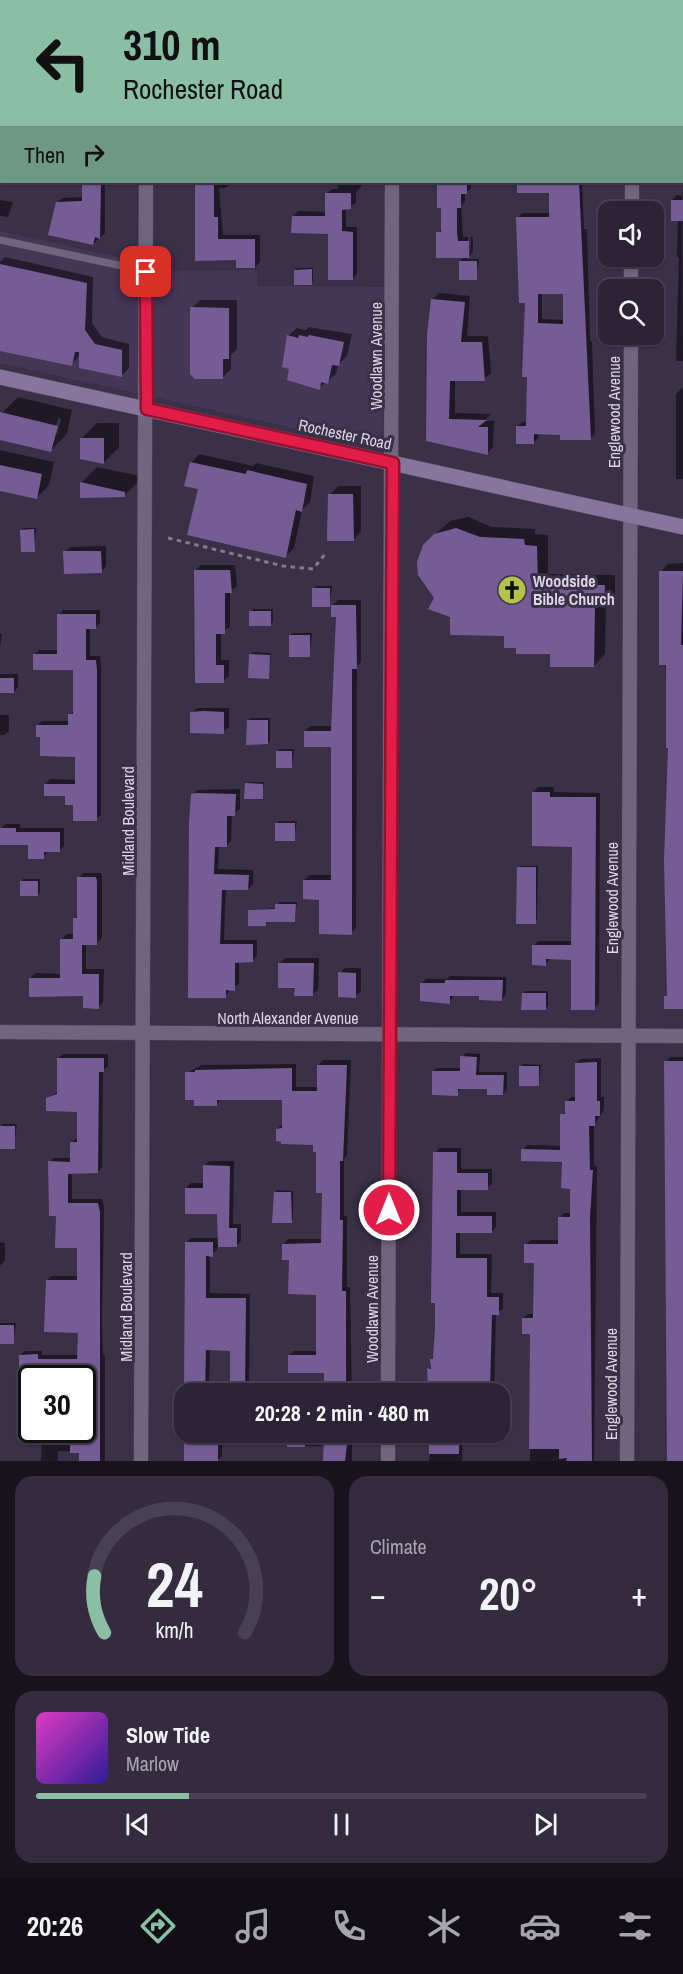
<!DOCTYPE html>
<meta charset="utf-8">
<style>
body{margin:0;font-family:"Archivo Narrow",sans-serif;background:#342c3e;color:#f1f3f6;height:100vh;display:flex;flex-direction:column;font-size:22px;white-space:nowrap}
*{box-sizing:border-box;margin:0}
p{font-size:20px;color:#a6a4ad}
.icon{flex:none;width:33px;height:33px;fill:none;stroke:currentColor;stroke-width:2;stroke-linecap:round;stroke-linejoin:round}
.map{position:relative;height:1461px;overflow:hidden}
.side{display:flex;flex-direction:column;gap:15px;padding:15px;background:#18141e;flex:1}
.side>*{flex:none}
.banner{position:absolute;left:0px;top:0px;width:684px;height:183px;box-shadow:0 2px 4px #0004,0 0 0 2px #484151;background:#8abfa5;color:#111;overflow:hidden}
.controls{position:absolute;left:598px;top:201px;display:grid;gap:12px}
.controls a{display:grid;place-items:center;width:66px;height:66px;border-radius:12px;background:#2c2436;box-shadow:0 2px 4px #0004,0 0 0 2px #484151;font-size:30px}
.speed{position:absolute;left:18px;top:1365px;display:flex;gap:12px;font-size:30px;font-weight:700;text-align:center}
.speed>*{display:grid;place-content:center;width:78px;height:78px;border-radius:50%;background:#2c2436;box-shadow:0 2px 4px #0004,0 0 0 2px #484151;line-height:1}
.speed .limit{border:3px solid #111;border-radius:9px;background:#fff;color:#111}
.pin{position:absolute;display:grid;place-items:center;width:51px;height:51px;color:#fff;margin:-26px;border-radius:12px;box-shadow:0 3px 9px #0006}
.me{position:absolute;width:66px;margin:-33px;rotate:0deg;stroke-linejoin:round;filter:drop-shadow(0 0 4px #0008)}
.turn{display:flex;align-items:center;gap:21px;height:126px;padding:0 24px;font-size:27px}
.turn .icon{width:78px;height:78px;stroke-width:2.5}
.turn b{display:block;font-size:42px;line-height:51px}
.then{display:flex;align-items:center;height:57px;padding:0 24px;background:#0003;gap:12px;font-size:22px}
.big{font-size:45px;font-weight:700;line-height:1.1}
.side .tile{flex:1;display:flex;flex-direction:column;justify-content:center;gap:9px;min-width:0;padding:0 21px;border-radius:18px;background:#342c3e}
.side .dial{align-items:center;gap:0}
.dial svg{height:156px;overflow:visible;fill:none;stroke:#484151;stroke-width:7;stroke-linecap:round;text-anchor:middle}
.dial text{fill:#f1f3f6;stroke:none}
.song{display:flex;align-items:center;gap:18px}
.cover{width:72px;height:72px;border-radius:9px;background:linear-gradient(135deg,hsl(310 70% 55%),hsl(250 70% 35%))}
.played{height:6px;border-radius:3px;background:linear-gradient(90deg,#8abfa5 25%,#484151 25%)}
.keys{display:flex;justify-content:space-around;direction:ltr}
.heat{display:flex;justify-content:space-between;align-items:center;font-size:33px;direction:ltr}
.side .tiles{flex:1;display:grid;gap:15px;grid-template-columns:1fr 1fr}
.tile:last-child{grid-column:span 2}
.trip{position:absolute;left:174px;top:1383px;width:336px;height:60px;border-radius:18px;background:#2c2436;box-shadow:0 2px 4px #0004,0 0 0 2px #484151;font-weight:700;line-height:60px;text-align:center}
.dock{display:flex;height:96px;justify-content:space-around;align-items:center;background:#120e16;color:#a6a4ad}
.dock .icon{width:42px;height:42px}
.dock .on{color:#8abfa5}
.dock b{font-size:27px;color:#f1f3f6}
.map>svg:first-child{display:block}
.built{fill:#443655}
.shadow{fill:#0007;fill-rule:evenodd}
.building{fill:#765c95;fill-rule:evenodd}
.lines{fill:none;stroke-linecap:round;stroke-linejoin:round}
.service-casing{stroke:#564c61;stroke-width:8}
.minor-casing{stroke:#564c61;stroke-width:15}
.secondary-casing{stroke:#564c61;stroke-width:16}
.path{stroke:#837b8f;stroke-width:3;stroke-dasharray:4.5 4.5;stroke-linecap:butt}
.service{stroke:#70647f;stroke-width:7}
.minor{stroke:#70647f;stroke-width:14}
.secondary{stroke:#87759e;stroke-width:15}
.route-casing{stroke:#92132f;stroke-width:15}
.route{stroke:#e11d48;stroke-width:10}
.labels{text-anchor:middle;stroke-width:6;stroke-linejoin:round;paint-order:stroke}
.street-label{font-size:16px;fill:#dbd5e4;stroke:#3a3048}
.poi-label{font-size:16px;font-weight:bold;fill:#dbd5e4;stroke:#3a3048;text-anchor:start}
</style>
<div class="map">
<svg width="683" height="1461" viewBox="0 0 683 1461">
<rect width="100%" height="100%" fill="#3a3048"/>
<polygon class="built" points="0,231 131,260 160,271 257,270 257,286 384,287 382,433 370,445 0,363"/>
<g class="shadow">
<polygon points="66,0 107,0 107,2"/>
<polygon points="197,0 219,0 224,2 197,2"/>
<polygon points="524,0 545,0 545,1 524,2"/>
<polygon points="551,0 581,0 581,2 549,2"/>
<polygon points="683,12 683,127 682,127"/>
<rect x="0" y="53" width="2" height="31"/>
<polygon points="682,162 683,361 676,361 679,257 677,257 678,220 672,200 677,195 682,196"/>
<polygon points="84,182 105,182 105,233 93,244 57,203 62,198 83,197"/>
<polygon points="196,182 231,182 226,188 219,188 223,235 260,235 260,262 255,267 237,258 197,260"/>
<polygon points="338,182 361,182 361,187 356,192 356,203 346,208 346,227 357,227 357,274 353,279 330,232 293,216 298,211 327,212 327,194 332,189 338,189"/>
<polygon points="438,182 471,182 471,188 465,193 465,202 461,206 463,237 468,237 467,254 470,254 471,237 473,237 473,252 466,259 479,259 476,278 460,261 465,256 438,233 442,229 442,207 438,207"/>
<path d="M519,182H582L584,229H587L590,341H592L595,434L590,439L562,433H538V438L534,442L517,427L522,422H528L527,302L517,218L522,213H551L550,192H519ZM542,293H565L564,320L542,319Z"/>
<polygon points="0,200 13,202 8,217 0,216"/>
<polygon points="5,257 93,277 92,323 102,337 129,344 129,368 122,375 81,355 71,364 0,348 0,262"/>
<polygon points="297,268 313,268 313,281 311,283 295,270"/>
<polygon points="439,293 470,296 467,336 488,336 491,373 484,379 455,380 455,413 491,414 484,421 494,421 493,447 487,454 428,440 433,299"/>
<polygon points="200,300 237,300 237,349 231,355 231,369 223,377 192,308"/>
<polygon points="308,327 352,334 347,356 338,365 336,374 319,388 291,367 288,336 297,328 306,330"/>
<polygon points="683,387 683,479 676,479 676,394"/>
<path d="M18,397L72,410L67,434L51,450L0,438L2,413ZM58,418L61,419L57,434H54Z"/>
<polygon points="97,423 119,423 119,447 103,463 81,439"/>
<polygon points="0,450 54,462 49,485 36,498 0,490"/>
<polygon points="199,454 253,466 256,463 314,476 310,502 302,510 294,548 285,557 200,488 191,463"/>
<polygon points="97,467 140,476 140,480 124,496 81,483"/>
<polygon points="338,486 361,486 361,531 353,540 330,495"/>
<polygon points="468,517 492,527 535,529 535,534 548,535 548,574 615,575 615,594 606,603 605,654 594,666 552,652 517,646 506,634 452,616 436,598 436,534 450,521"/>
<polygon points="24,528 36,528 34,550 22,530"/>
<polygon points="106,546 106,566 101,572 65,552 70,547"/>
<polygon points="683,563 683,1007 666,997 669,994 669,746 661,572 668,564"/>
<polygon points="201,565 235,565 237,586 230,591 230,627 221,632 221,660 229,660 229,676 223,681 196,681 195,571"/>
<polygon points="316,586 332,586 329,605 314,589"/>
<polygon points="338,600 361,600 361,662 357,666 356,928 351,933 304,880 310,875 332,875 332,745 305,731 310,726 333,726 337,616 333,605"/>
<polygon points="253,609 273,609 273,622 271,624 251,612"/>
<polygon points="63,610 100,610 100,623 95,628 90,628 90,656 100,656 101,665 101,815 96,819 66,795 45,784 50,779 77,780 76,755 41,736 37,725 42,721 69,721 70,715 74,710 75,668 34,655 39,650 58,650 59,615"/>
<polygon points="0,633 2,634 0,648"/>
<polygon points="293,633 312,633 309,656 290,635"/>
<polygon points="253,652 271,653 268,677 250,655"/>
<polygon points="0,674 18,674 18,687 14,692 0,692"/>
<polygon points="197,708 229,708 229,727 223,732 191,713"/>
<polygon points="0,715 9,715 9,731 4,735 0,735"/>
<polygon points="250,718 270,718 270,741 267,743 248,720"/>
<polygon points="280,749 294,749 292,766 278,751"/>
<polygon points="248,782 264,782 262,798 246,784"/>
<polygon points="538,787 554,787 554,792 600,793 599,1003 594,1008 573,958 550,959 546,964 533,946 538,941 573,941 574,845 533,792"/>
<polygon points="240,789 240,809 232,814 231,841 226,846 219,846 218,869 253,870 253,884 248,889 226,888 224,940 257,940 257,956 252,961 239,961 239,984 230,989 225,997 192,795 197,790"/>
<polygon points="279,821 297,821 294,840 277,823"/>
<polygon points="5,824 20,824 20,828 64,828 64,846 59,851 48,851 43,857 29,844 1,829"/>
<polygon points="521,866 538,866 537,920 535,922 518,868"/>
<polygon points="84,873 101,873 102,875 102,938 97,943 86,943 86,969 104,969 103,1002 98,1007 85,994 30,978 36,973 62,974 62,939 67,934 74,934 74,919 78,915 79,878"/>
<polygon points="23,879 40,879 40,892 38,895 21,882"/>
<polygon points="279,902 297,902 295,920 268,920 266,925 250,910 277,908"/>
<polygon points="285,958 319,958 318,989 313,994 296,987 280,963"/>
<polygon points="345,968 361,968 361,991 355,996 340,973"/>
<polygon points="450,976 506,977 506,995 502,999 481,994 454,994 450,1002 421,984 426,979 447,979"/>
<polygon points="526,991 548,991 548,1006 545,1009 523,993"/>
<polygon points="466,1053 480,1054 479,1072 507,1072 507,1090 503,1094 489,1088 461,1087 457,1094 433,1071 437,1068 462,1068 462,1057"/>
<polygon points="63,1054 108,1054 108,1066 103,1070 102,1167 98,1172 72,1172 72,1199 102,1199 104,1207 102,1323 103,1355 105,1355 105,1461 81,1461 81,1452 58,1451 58,1461 41,1461 42,1430 82,1430 82,1378 32,1378 32,1402 28,1402 28,1370 20,1355 25,1351 42,1351 42,1355 79,1355 79,1331 47,1280 52,1276 78,1276 78,1246 57,1214 49,1162 54,1158 72,1158 71,1142 78,1138 78,1111 48,1098 58,1092 58,1058"/>
<polygon points="670,1057 683,1057 683,1461 668,1461 666,1062"/>
<polygon points="601,1058 601,1097 604,1097 604,1110 594,1125 594,1166 597,1166 594,1461 530,1461 531,1333 523,1318 528,1314 535,1314 536,1261 526,1244 531,1240 560,1240 560,1218 564,1213 571,1213 571,1187 564,1161 523,1150 527,1145 562,1146 562,1115 567,1110 567,1101 571,1097 576,1097 576,1063 581,1059"/>
<polygon points="323,1060 351,1060 347,1155 344,1158 344,1216 347,1216 347,1287 350,1287 352,1394 325,1394 325,1372 289,1356 294,1351 317,1351 317,1293 290,1259 284,1244 288,1239 322,1239 323,1192 318,1150 314,1143 277,1129 282,1125 283,1098 221,1099 217,1104 187,1073 202,1065 296,1064 296,1087 318,1087 318,1065"/>
<polygon points="523,1064 541,1065 539,1085 521,1067"/>
<polygon points="2,1124 17,1124 14,1148 0,1148"/>
<polygon points="439,1148 461,1148 461,1169 492,1169 492,1184 487,1188 461,1188 461,1212 496,1212 496,1227 491,1232 460,1232 460,1254 492,1254 491,1293 503,1293 503,1309 496,1313 494,1394 430,1394 429,1369 434,1357 436,1328 435,1153"/>
<path d="M209,1161H234L233,1224H241V1241L236,1246H217V1250L210,1255V1293L250,1294L249,1394H185L186,1243L191,1238H219V1213L186,1188L191,1183H204V1166ZM210,1349H231V1390L209,1389Z"/>
<polygon points="277,1190 293,1191 293,1219 291,1221 275,1193"/>
<polygon points="0,1242 5,1243 5,1260 0,1266"/>
<polygon points="0,1323 16,1323 13,1342 0,1342"/>
<polygon points="185,1432 212,1432 211,1437 222,1437 222,1456 217,1460 185,1461"/>
<polygon points="288,1432 352,1432 352,1461 325,1461 325,1446 288,1446"/>
<polygon points="463,1432 462,1461 429,1461 432,1433"/>
</g>
<g class="building">
<polygon points="195,182 214,182 214,217 218,217 218,239 255,239 255,268 236,268 236,260 195,261"/>
<polygon points="437,182 467,182 467,194 461,194 461,208 457,208 457,232 458,241 469,241 469,258 436,258 436,232 441,232 441,208 437,208"/>
<path d="M517,182H579L591,440H560V435L534,434V444H516V426H526L527,377H522L525,303H519L516,217H549V193H517ZM538,294H563V324L538,323Z"/>
<polygon points="82,183 101,183 100,239 95,237 93,245 48,235 56,202 82,201"/>
<polygon points="325,193 351,193 351,209 342,210 342,231 353,232 353,280 328,280 328,234 291,233 292,216 325,216"/>
<rect x="671" y="200" width="12" height="21"/>
<rect x="459" y="261" width="18" height="19"/>
<polygon points="0,264 87,283 85,330 95,344 122,350 122,377 79,368 79,352 75,352 72,366 0,351"/>
<polygon points="312,269 312,285 294,285 294,270"/>
<polygon points="431,299 465,302 461,342 482,342 485,381 450,381 449,419 487,420 478,427 488,427 488,455 426,441 427,335"/>
<polygon points="190,307 229,308 229,359 223,359 223,379 195,379 190,374"/>
<polygon points="287,335 298,338 299,335 308,337 309,335 344,342 339,366 332,365 328,384 321,382 320,390 287,380 289,369 282,367"/>
<polygon points="0,412 58,426 51,452 0,440"/>
<polygon points="80,438 104,438 104,464 80,459"/>
<polygon points="190,462 246,474 247,470 307,484 302,512 296,510 286,558 187,535 198,489 184,486"/>
<polygon points="0,465 42,474 37,499 0,491"/>
<polygon points="80,482 125,492 125,497 80,498"/>
<polygon points="328,494 353,494 354,541 327,541"/>
<polygon points="456,528 480,537 524,539 525,545 537,546 538,585 605,585 604,607 595,607 594,667 550,667 550,654 516,654 516,648 504,648 504,636 450,635 450,617 428,609 434,598 418,575 417,562 423,545 434,534"/>
<polygon points="34,529 35,552 21,552 20,530"/>
<polygon points="63,551 101,551 102,573 64,574"/>
<polygon points="194,570 230,570 232,593 225,593 225,634 216,634 216,665 224,665 224,683 195,683"/>
<polygon points="659,571 683,571 681,645 683,645 683,1009 664,1009 664,996 667,996 664,861 668,748 666,748 666,665 659,665"/>
<rect x="312" y="588" width="18" height="19"/>
<polygon points="331,605 356,605 357,669 352,669 352,935 319,934 319,900 303,899 303,880 331,880 331,747 304,747 304,731 331,731 336,617 331,617"/>
<rect x="249" y="611" width="22" height="15"/>
<polygon points="57,614 96,614 96,629 86,629 86,660 96,660 97,670 97,821 73,821 73,805 65,805 65,796 44,796 44,784 75,784 75,757 40,756 40,737 36,737 36,725 68,725 68,714 73,714 73,670 33,670 33,654 57,654"/>
<rect x="289" y="635" width="21" height="22"/>
<polygon points="249,654 270,655 269,679 248,678"/>
<rect x="0" y="678" width="14" height="15"/>
<polygon points="204,711 224,712 224,734 190,733 190,712"/>
<polygon points="247,720 268,720 268,744 246,745"/>
<rect x="276" y="751" width="16" height="17"/>
<polygon points="245,783 263,784 263,799 244,799"/>
<polygon points="532,792 550,792 550,797 596,797 595,1010 571,1010 571,960 546,959 546,966 532,965 532,945 571,945 572,847 532,846"/>
<polygon points="196,793 236,794 235,816 227,816 227,847 215,847 214,874 249,875 248,890 222,890 220,944 253,944 253,962 235,963 235,991 226,990 226,998 188,998 189,822 191,794"/>
<rect x="275" y="823" width="20" height="18"/>
<polygon points="0,828 16,828 16,832 60,832 60,852 44,852 44,859 28,859 28,845 0,845"/>
<polygon points="517,867 536,867 536,924 516,924"/>
<polygon points="77,877 96,877 97,881 97,945 82,945 82,974 99,974 99,1009 83,1008 83,996 29,997 29,978 60,978 60,939 73,939 73,918 77,918"/>
<rect x="20" y="881" width="18" height="15"/>
<polygon points="275,904 296,904 295,922 266,922 266,926 248,926 248,910 275,909"/>
<polygon points="278,963 314,963 313,996 294,996 295,988 278,988"/>
<polygon points="338,972 356,973 356,998 338,997"/>
<polygon points="445,980 503,980 502,1001 479,1000 479,996 450,996 450,1004 420,1001 420,983 445,983"/>
<polygon points="522,993 546,993 546,1010 521,1010"/>
<polygon points="460,1056 477,1057 476,1075 504,1075 503,1095 487,1095 487,1089 458,1089 458,1096 432,1095 432,1071 460,1071"/>
<polygon points="57,1058 104,1058 104,1072 99,1072 98,1173 68,1174 68,1203 98,1203 100,1212 100,1461 79,1461 79,1453 70,1453 70,1435 82,1435 80,1375 57,1375 57,1372 19,1372 19,1355 38,1354 38,1359 77,1359 78,1333 44,1332 46,1280 77,1280 77,1248 55,1248 56,1216 49,1216 48,1161 70,1162 70,1142 77,1142 77,1112 46,1111 46,1098 57,1094"/>
<polygon points="664,1061 683,1061 683,1461 667,1461"/>
<polygon points="597,1062 597,1101 600,1101 600,1116 595,1116 595,1126 589,1126 590,1170 593,1170 590,1217 592,1461 566,1461 567,1458 559,1459 559,1449 529,1449 530,1334 522,1334 522,1318 533,1318 534,1263 524,1263 524,1244 558,1244 558,1217 570,1217 570,1189 561,1188 562,1162 521,1161 521,1149 560,1150 560,1114 565,1114 565,1101 575,1101 575,1063"/>
<polygon points="317,1065 347,1065 343,1161 340,1161 340,1220 343,1220 342,1291 346,1291 346,1388 324,1388 324,1373 288,1373 288,1355 316,1355 316,1295 288,1294 289,1260 282,1260 282,1244 321,1243 322,1193 316,1193 316,1152 313,1152 313,1145 281,1144 281,1142 276,1141 276,1129 282,1128 282,1100 217,1100 217,1106 194,1106 194,1100 185,1100 185,1072 195,1072 195,1070 292,1068 292,1091 317,1091"/>
<rect x="519" y="1066" width="20" height="20"/>
<rect x="0" y="1126" width="15" height="23"/>
<polygon points="433,1152 457,1152 457,1173 488,1173 488,1190 457,1190 457,1216 492,1216 492,1233 456,1233 456,1258 487,1258 487,1297 499,1297 499,1315 492,1315 490,1390 474,1390 474,1385 428,1386 427,1368 431,1369 430,1359 433,1359 435,1328 435,1303 431,1303"/>
<polygon points="203,1165 230,1166 229,1228 237,1228 237,1247 218,1247 217,1214 185,1214 185,1188 203,1188"/>
<polygon points="274,1192 291,1192 292,1223 272,1223"/>
<polygon points="185,1242 213,1242 213,1257 206,1256 206,1298 246,1298 245,1394 230,1394 230,1351 206,1350 205,1394 184,1394"/>
<rect x="0" y="1325" width="14" height="19"/>
<rect x="40" y="1430" width="18" height="15"/>
<polygon points="184,1432 202,1432 202,1436 208,1436 207,1441 218,1441 218,1461 184,1461"/>
<rect x="287" y="1432" width="18" height="15"/>
<rect x="429" y="1433" width="30" height="21"/>
<polygon points="324,1437 348,1437 345,1461 323,1461"/>
</g>
<g class="lines">
<g class="service-casing">
<polyline id="service" points="0,240 146,271"/>
</g>
<g class="minor-casing">
<g id="minor">
<polyline points="148,2 148,0"/>
<polyline points="393,2 393,0"/>
<polyline points="633,2 633,0"/>
<polyline points="632,212 632,182"/>
<polyline points="631,290 631,256"/>
<polyline points="0,1032 683,1036"/>
<polyline points="388,1394 392,182"/>
<polyline points="141,1461 146,182"/>
<polyline points="388,1461 388,1432"/>
<polyline points="627,1461 631,334"/>
</g>
</g>
<g class="secondary-casing">
<polyline id="secondary" points="0,377 683,527"/>
</g>
<polyline class="path" points="168,538 283,566 313,569 326,553"/>
<use href="#service" class="service"/>
<use href="#minor" class="minor"/>
<use href="#secondary" class="secondary"/>
</g>
<g class="lines">
<g class="route-casing">
<polyline id="route" points="146,272 147,409 393,463 389,1210"/>
</g>
<use href="#route" class="route"/>
</g>
<defs>
<g id="church-disc" transform="scale(1.5)"><circle r="9.5" fill="#b3c24b" stroke="#3a3048"/><path d="M-1.2-6h2.4v3.5h3.3v2.4h-3.3V6h-2.4V-.1h-3.3v-2.4h3.3Z" fill="#111"/></g>
</defs>
<g fill-rule="evenodd">
<use href="#church-disc" x="512" y="590"/>
</g>
<g class="labels">
<g class="street-label">
<text transform="translate(376 356) rotate(-90)" y="6">Woodlawn Avenue</text>
<text transform="translate(614 412) rotate(-90)" y="6">Englewood Avenue</text>
<text transform="translate(345 434) rotate(12)" y="6">Rochester Road</text>
<text transform="translate(128 821) rotate(-90)" y="6">Midland Boulevard</text>
<text transform="translate(612 898) rotate(-90)" y="6">Englewood Avenue</text>
<text x="288" y="1024">North Alexander Avenue</text>
<text transform="translate(126 1307) rotate(-90)" y="6">Midland Boulevard</text>
<text transform="translate(372 1309) rotate(-90)" y="6">Woodlawn Avenue</text>
<text transform="translate(611 1384) rotate(-90)" y="6">Englewood Avenue</text>
</g>
<g class="poi-label">
<text x="533" y="587">Woodside<tspan x="533" dy="18">Bible Church</tspan></text>
</g>
</g>
</svg>
<div class="controls">
<a><svg class="icon" aria-label="sound" viewBox="0 0 24 24"><path d="M4 9h4l5-4v14l-5-4H4zM17 9q2 3 0 6"/></svg></a>
<a><svg class="icon" aria-label="search" viewBox="0 0 24 24"><circle cx="10" cy="10" r="6"/><path d="M15 15l6 6"/></svg></a>
</div>
<div class="speed"><div class="limit">30</div></div>
<div class="pin" style="left:146px;top:272px;background:#d93025"><svg class="icon" aria-label="arrive" viewBox="0 0 24 24"><path d="M6 21V4h12l-3 4 3 4H6"/></svg></div>
<svg class="me" style="left:389px;top:1210px" viewBox="-20 -20 40 40"><circle r="17" fill="#e11d48" stroke="#fff" stroke-width="3"/><path d="M0-11L8 9 0 5-8 9z" fill="#fff"/></svg>
<div class="trip">20:28 · 2 min · 480 m</div>
<div class="banner">
<div class="turn"><svg class="icon" aria-label="left" viewBox="0 0 24 24"><path d="M17 20v-9H6M10 6l-5 5 5 5"/></svg><div><b>310 m</b>Rochester Road</div></div>
<div class="then">Then<svg class="icon" aria-label="right" viewBox="0 0 24 24"><path d="M7 20v-9h11M14 6l5 5-5 5"/></svg></div>
</div>
</div>
<section class="side">
<div class="tiles">
<div class="tile dial"><svg viewBox="0 0 100 80">
<path d="M14 69A42 42 0 1 1 86 69"/>
<path d="M14 69A42 42 0 0 1 9 40" stroke="#8abfa5"/>
<text x="50" y="56" font-size="32" font-weight="700">24</text>
<text x="50" y="72" font-size="11">km/h</text>
</svg></div>
<div class="tile"><p>Climate</p>
<div class="heat"><a>−</a><b class="big">20°</b><a>+</a></div>
</div>
<div class="tile">
<div class="song"><i class="cover"></i><div><b>Slow Tide</b><p>Marlow</p></div></div>
<div class="played"></div>
<div class="keys"><svg class="icon" aria-label="previous" viewBox="0 0 24 24"><path d="M18 5L8 12l10 7zM5 5v14"/></svg><svg class="icon" aria-label="pause" viewBox="0 0 24 24"><path d="M8 5v14M16 5v14"/></svg><svg class="icon" aria-label="next" viewBox="0 0 24 24"><path d="M6 5l10 7-10 7zM19 5v14"/></svg></div>
</div>
</div>
</section>
<nav class="dock">
<b>20:26</b>
<svg class="icon on" aria-label="directions" viewBox="0 0 24 24"><path d="M12 3l9 9-9 9-9-9zM9 14v-3h6M13 9l2 2-2 2"/></svg>
<svg class="icon" aria-label="music" viewBox="0 0 24 24"><path d="M9 18V5l10-2v13"/><circle cx="6" cy="18" r="3"/><circle cx="16" cy="16" r="3"/></svg>
<svg class="icon" aria-label="phone" viewBox="0 0 24 24"><path d="M5 4h4l2 5-3 2q2 4 5 5l2-3 5 2v4C11 20 4 13 5 4z"/></svg>
<svg class="icon" aria-label="climate" viewBox="0 0 24 24"><path d="M12 3v18M4 7l16 10M4 17L20 7"/></svg>
<svg class="icon" aria-label="car" viewBox="0 0 24 24"><path d="M5 17H2v-5l4-1 3-4h7l3 4 3 1v5h-3M9 17h6M6 11h13"/><circle cx="7" cy="17" r="2"/><circle cx="17" cy="17" r="2"/></svg>
<svg class="icon" aria-label="filters" viewBox="0 0 24 24"><path d="M4 7h16M4 17h16"/><circle cx="9" cy="7" r="2"/><circle cx="15" cy="17" r="2"/></svg>
</nav>
